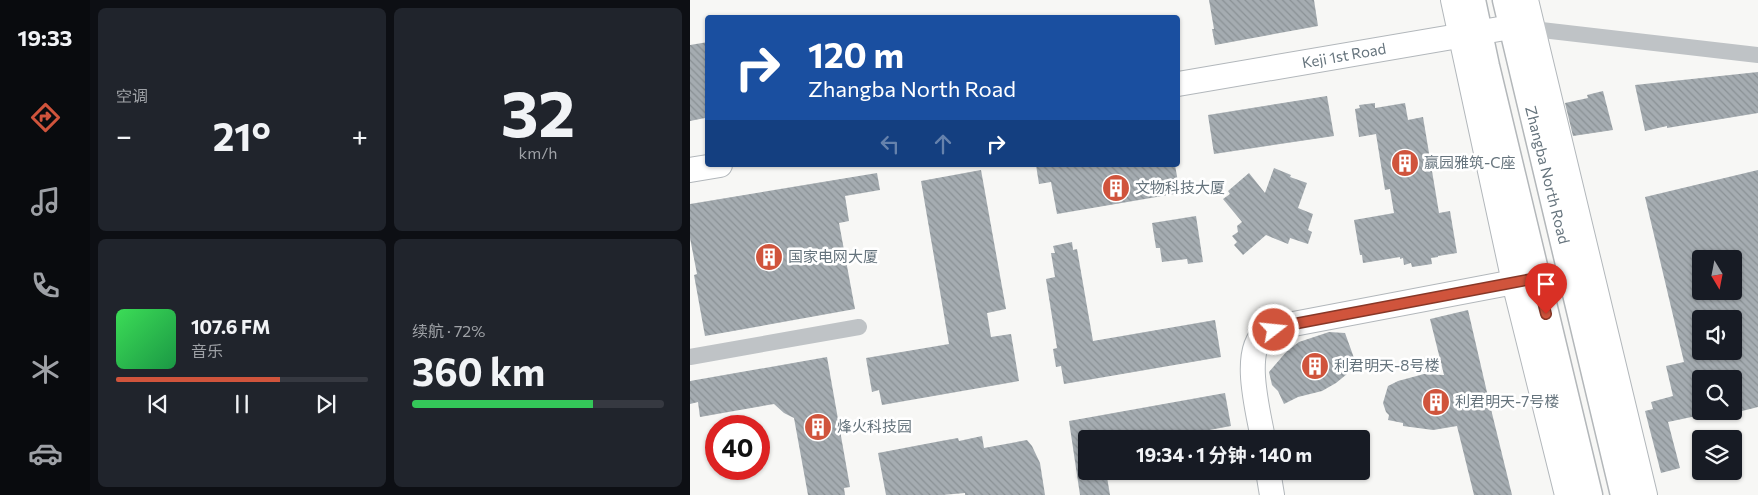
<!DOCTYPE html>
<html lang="zh">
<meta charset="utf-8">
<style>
body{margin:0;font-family:Commissioner,"Noto Sans SC",sans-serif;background:#20242c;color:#f1f3f6;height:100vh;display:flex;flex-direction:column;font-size:19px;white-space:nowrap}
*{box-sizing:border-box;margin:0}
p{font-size:16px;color:#9ea1a6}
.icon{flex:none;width:28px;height:28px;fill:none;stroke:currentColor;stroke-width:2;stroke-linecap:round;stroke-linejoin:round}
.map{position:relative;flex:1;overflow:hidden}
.panel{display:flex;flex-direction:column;gap:8px;padding:8px;background:#0d0f14;width:600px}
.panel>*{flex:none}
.hud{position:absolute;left:15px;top:15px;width:475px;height:152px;border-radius:5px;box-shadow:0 1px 4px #0004;background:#1a4fa0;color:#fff;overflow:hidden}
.needle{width:32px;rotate:170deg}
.buttons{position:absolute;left:1002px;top:250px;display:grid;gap:10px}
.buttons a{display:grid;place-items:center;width:50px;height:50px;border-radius:5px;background:#171b24;box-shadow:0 1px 4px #0004;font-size:25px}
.speed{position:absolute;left:15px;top:415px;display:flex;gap:10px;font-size:25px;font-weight:700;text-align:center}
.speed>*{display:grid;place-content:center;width:65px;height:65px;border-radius:50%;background:#171b24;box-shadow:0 1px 4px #0004;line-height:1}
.speed .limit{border:8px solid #d22;background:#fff;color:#111}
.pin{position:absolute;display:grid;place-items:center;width:42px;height:42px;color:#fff;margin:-51px -21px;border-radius:50% 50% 50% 0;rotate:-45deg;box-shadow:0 0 5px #0007}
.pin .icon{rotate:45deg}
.me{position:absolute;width:55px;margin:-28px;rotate:74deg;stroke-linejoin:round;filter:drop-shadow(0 0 4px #0008)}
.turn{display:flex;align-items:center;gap:18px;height:105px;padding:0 20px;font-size:22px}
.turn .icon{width:65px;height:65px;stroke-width:2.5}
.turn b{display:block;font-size:35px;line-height:42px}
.lanes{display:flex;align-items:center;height:48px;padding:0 20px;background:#0003;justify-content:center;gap:25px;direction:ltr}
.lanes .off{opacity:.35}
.big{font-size:38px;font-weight:700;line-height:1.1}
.panel .card{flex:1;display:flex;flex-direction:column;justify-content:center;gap:8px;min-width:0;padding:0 18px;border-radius:8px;background:#20242c}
.panel .dial{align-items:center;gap:0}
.dial b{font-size:65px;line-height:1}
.song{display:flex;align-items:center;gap:15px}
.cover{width:60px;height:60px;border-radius:8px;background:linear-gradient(135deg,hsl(130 70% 55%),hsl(140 70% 35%))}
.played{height:5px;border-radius:2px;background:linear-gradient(90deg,#d0543c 65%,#363941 65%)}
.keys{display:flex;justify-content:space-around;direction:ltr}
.heat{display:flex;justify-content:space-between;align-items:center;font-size:28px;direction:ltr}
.charge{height:8px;border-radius:4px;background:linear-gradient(90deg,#34c759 72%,#363941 0)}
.panel .tiles{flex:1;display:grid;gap:8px;grid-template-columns:repeat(2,1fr)}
.trip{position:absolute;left:388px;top:430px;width:292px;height:50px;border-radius:5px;background:#171b24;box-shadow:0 1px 4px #0004;font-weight:700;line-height:50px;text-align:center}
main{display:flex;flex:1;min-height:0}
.dock{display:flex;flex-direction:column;width:90px;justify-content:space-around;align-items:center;background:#090b0e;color:#9ea1a6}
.dock .icon{width:35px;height:35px}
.dock .selected{color:#d0543c}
.dock b{font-size:22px;color:#f1f3f6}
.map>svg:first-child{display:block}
.building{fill:url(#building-back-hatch);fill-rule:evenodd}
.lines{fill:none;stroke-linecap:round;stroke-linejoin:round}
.secondary-casing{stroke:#b2b7bb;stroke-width:26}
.primary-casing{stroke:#b3b7ba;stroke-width:29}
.street{stroke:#bfc3c6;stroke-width:16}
.secondary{stroke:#fff;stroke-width:24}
.primary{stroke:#fff;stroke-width:26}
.route-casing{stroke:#873727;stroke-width:12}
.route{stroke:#d0543c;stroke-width:9}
.labels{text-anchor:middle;stroke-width:5;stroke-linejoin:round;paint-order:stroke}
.street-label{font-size:15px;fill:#66747d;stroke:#fff}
.poi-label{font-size:15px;fill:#66747d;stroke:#fff;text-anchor:start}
</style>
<main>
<nav class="dock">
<b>19:33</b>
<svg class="icon selected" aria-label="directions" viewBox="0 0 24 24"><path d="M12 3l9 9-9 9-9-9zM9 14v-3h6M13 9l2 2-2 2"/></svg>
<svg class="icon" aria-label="music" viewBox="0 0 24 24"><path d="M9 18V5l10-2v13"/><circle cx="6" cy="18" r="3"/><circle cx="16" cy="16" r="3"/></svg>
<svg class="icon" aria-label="phone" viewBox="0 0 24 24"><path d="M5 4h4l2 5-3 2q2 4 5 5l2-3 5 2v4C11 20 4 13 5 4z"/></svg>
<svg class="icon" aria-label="climate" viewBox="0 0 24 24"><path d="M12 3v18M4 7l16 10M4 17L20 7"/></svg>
<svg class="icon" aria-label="car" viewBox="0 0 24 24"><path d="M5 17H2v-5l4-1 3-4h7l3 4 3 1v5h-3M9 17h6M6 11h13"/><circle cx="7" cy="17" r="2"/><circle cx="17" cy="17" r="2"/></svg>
</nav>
<section class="panel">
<div class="tiles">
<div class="card"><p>空调</p>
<div class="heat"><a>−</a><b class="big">21°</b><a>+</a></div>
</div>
<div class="card dial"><b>32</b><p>km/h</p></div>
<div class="card">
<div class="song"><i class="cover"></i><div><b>107.6 FM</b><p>音乐</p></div></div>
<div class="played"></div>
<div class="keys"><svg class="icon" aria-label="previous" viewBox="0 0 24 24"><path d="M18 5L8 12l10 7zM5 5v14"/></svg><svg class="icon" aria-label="pause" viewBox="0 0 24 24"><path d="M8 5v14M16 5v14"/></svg><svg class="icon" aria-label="next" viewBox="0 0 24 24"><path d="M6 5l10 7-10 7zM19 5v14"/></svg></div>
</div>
<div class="card"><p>续航 · 72%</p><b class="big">360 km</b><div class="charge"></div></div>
</div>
</section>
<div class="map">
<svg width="1068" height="495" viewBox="0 0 1068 495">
<defs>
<pattern id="building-back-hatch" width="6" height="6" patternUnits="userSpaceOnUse" patternTransform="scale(1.25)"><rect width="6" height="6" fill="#a5acb1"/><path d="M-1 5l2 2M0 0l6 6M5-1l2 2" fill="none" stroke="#8a9195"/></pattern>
</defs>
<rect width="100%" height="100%" fill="#f7f7f5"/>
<g class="building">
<polygon points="519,0 624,0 628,26 525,45 522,29 524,29"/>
<polygon points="18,42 18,110 15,118 0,121 0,45"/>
<polygon points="1068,72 1068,113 977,128 977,126 955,131 945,85"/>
<polygon points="913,91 923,130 883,136 875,103 898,98 897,95"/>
<polygon points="637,96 644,136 524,154 518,115"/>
<polygon points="685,103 685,108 715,103 718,120 733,117 749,213 760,211 767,253 748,256 748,257 741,258 742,264 722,267 721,263 714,265 713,258 710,259 710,257 673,263 672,255 670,255 664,220 704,213 700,189 695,190 686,134 669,137 665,109 670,108 669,105"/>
<polygon points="346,165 485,165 490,193 367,214 361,182 349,184"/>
<polygon points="584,168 601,175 600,177 617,183 608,208 623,214 618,230 622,232 618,244 600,238 598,244 576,235 553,255 544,245 547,242 542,236 548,232 547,226 552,222 533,199 540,194 538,191 559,173 575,193"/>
<polygon points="291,170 316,309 297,313 301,337 321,334 329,381 192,405 189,390 182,392 176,358 259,344 231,181"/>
<path d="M1068,170V407L1044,413V379H1011V415L978,422L990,468L971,473L955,411L963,409L961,402L983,396L976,366L994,362L955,197ZM1011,259H1044V291H1011ZM1011,319H1044V351H1011Z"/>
<polygon points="187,173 190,190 155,196 159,221 149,223 165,309 15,336 4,275 7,274 0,238 0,204"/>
<polygon points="506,216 513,262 498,264 497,259 472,262 470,248 466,248 462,223"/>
<polygon points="382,242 383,250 387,249 403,341 525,320 531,357 374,384 371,366 366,367 363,349 367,348 356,279 365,277 361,253 365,253 363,246"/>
<polygon points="778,310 799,401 822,495 784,495 767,426 743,430 713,426 713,423 698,420 699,415 696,412 693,403 698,386 708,381 734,374 754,375 740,319"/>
<polygon points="639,332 655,333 668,369 657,374 646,383 632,391 608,397 594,404 588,391 582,385 579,372 597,351 609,342"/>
<polygon points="137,357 160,487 154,488 155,495 118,495 104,418 94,413 84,404 10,417 8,402 0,404 0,381"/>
<polygon points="535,393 541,426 481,437 481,439 396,439 396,471 416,471 420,495 390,495 379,421"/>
<polygon points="292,436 294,448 337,440 342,446 350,463 355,495 275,495 275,493 253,495 196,495 188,453 251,441 268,438 269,441"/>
</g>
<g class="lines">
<g class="secondary-casing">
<g id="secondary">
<polyline points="763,0 824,282 877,495"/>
<polyline points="836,0 955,495"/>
<polyline points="488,84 821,27"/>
<polyline points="0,170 30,165"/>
<path d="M573,439C569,414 551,351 575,333C580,330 587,328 593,326L840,279"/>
<polyline points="578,471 582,495"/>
</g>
</g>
<g class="primary-casing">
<g id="primary">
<polyline points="782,0 796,66 899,495"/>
<polyline points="816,0 934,495"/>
</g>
</g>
<g class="street">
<polyline points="834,28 1068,55"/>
<polyline points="0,357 169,327"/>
</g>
<use href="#secondary" class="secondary"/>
<use href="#primary" class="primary"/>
</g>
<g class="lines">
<g class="route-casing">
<polyline id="route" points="584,330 593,326 847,278 856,314"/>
</g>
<use href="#route" class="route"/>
</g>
<defs>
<g id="building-disc" transform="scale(1.4375)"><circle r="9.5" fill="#d0543c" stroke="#fff"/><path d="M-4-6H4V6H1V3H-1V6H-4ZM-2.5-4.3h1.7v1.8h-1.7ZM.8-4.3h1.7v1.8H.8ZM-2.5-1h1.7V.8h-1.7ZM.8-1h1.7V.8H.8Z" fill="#fff"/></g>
</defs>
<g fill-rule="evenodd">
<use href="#building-disc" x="715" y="163"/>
<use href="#building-disc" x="426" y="188"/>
<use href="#building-disc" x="79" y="257"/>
<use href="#building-disc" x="625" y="366"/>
<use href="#building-disc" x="746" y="402"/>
<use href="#building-disc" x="128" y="427"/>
</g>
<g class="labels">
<g class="street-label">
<text transform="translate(654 56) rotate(-10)" y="5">Keji 1st Road</text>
<text transform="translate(857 175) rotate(76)" y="5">Zhangba North Road</text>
</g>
<g class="poi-label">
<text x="734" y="168">赢园雅筑-C座</text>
<text x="445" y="193">文物科技大厦</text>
<text x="98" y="262">国家电网大厦</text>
<text x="644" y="371">利君明天-8号楼</text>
<text x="765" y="407">利君明天-7号楼</text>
<text x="147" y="432">烽火科技园</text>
</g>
</g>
</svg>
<div class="buttons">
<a><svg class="needle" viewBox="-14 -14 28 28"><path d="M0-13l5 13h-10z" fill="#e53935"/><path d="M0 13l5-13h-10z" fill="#9ea1a6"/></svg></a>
<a><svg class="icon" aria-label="sound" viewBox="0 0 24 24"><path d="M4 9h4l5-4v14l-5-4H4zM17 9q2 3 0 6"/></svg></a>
<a><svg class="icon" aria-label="search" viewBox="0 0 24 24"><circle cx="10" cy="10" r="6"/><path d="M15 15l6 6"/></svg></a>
<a><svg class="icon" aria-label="layers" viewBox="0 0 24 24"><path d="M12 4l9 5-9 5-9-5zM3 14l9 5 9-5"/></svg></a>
</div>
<div class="speed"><div class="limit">40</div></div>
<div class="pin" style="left:856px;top:314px;background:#d93025"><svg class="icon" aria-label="arrive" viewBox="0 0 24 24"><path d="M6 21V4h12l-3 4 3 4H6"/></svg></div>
<svg class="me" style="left:584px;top:330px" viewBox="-20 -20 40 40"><circle r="17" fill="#d0543c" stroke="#fff" stroke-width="3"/><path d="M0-11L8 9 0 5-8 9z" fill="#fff"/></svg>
<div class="trip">19:34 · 1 分钟 · 140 m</div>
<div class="hud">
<div class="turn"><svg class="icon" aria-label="right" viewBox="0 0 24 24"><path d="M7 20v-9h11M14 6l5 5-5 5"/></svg><div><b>120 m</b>Zhangba North Road</div></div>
<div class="lanes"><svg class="icon off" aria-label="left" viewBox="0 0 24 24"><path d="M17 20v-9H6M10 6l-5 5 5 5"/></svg><svg class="icon off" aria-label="ahead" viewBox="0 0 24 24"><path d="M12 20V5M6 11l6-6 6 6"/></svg><svg class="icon" aria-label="right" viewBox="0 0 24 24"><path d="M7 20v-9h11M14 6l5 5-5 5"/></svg></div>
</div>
</div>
</main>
